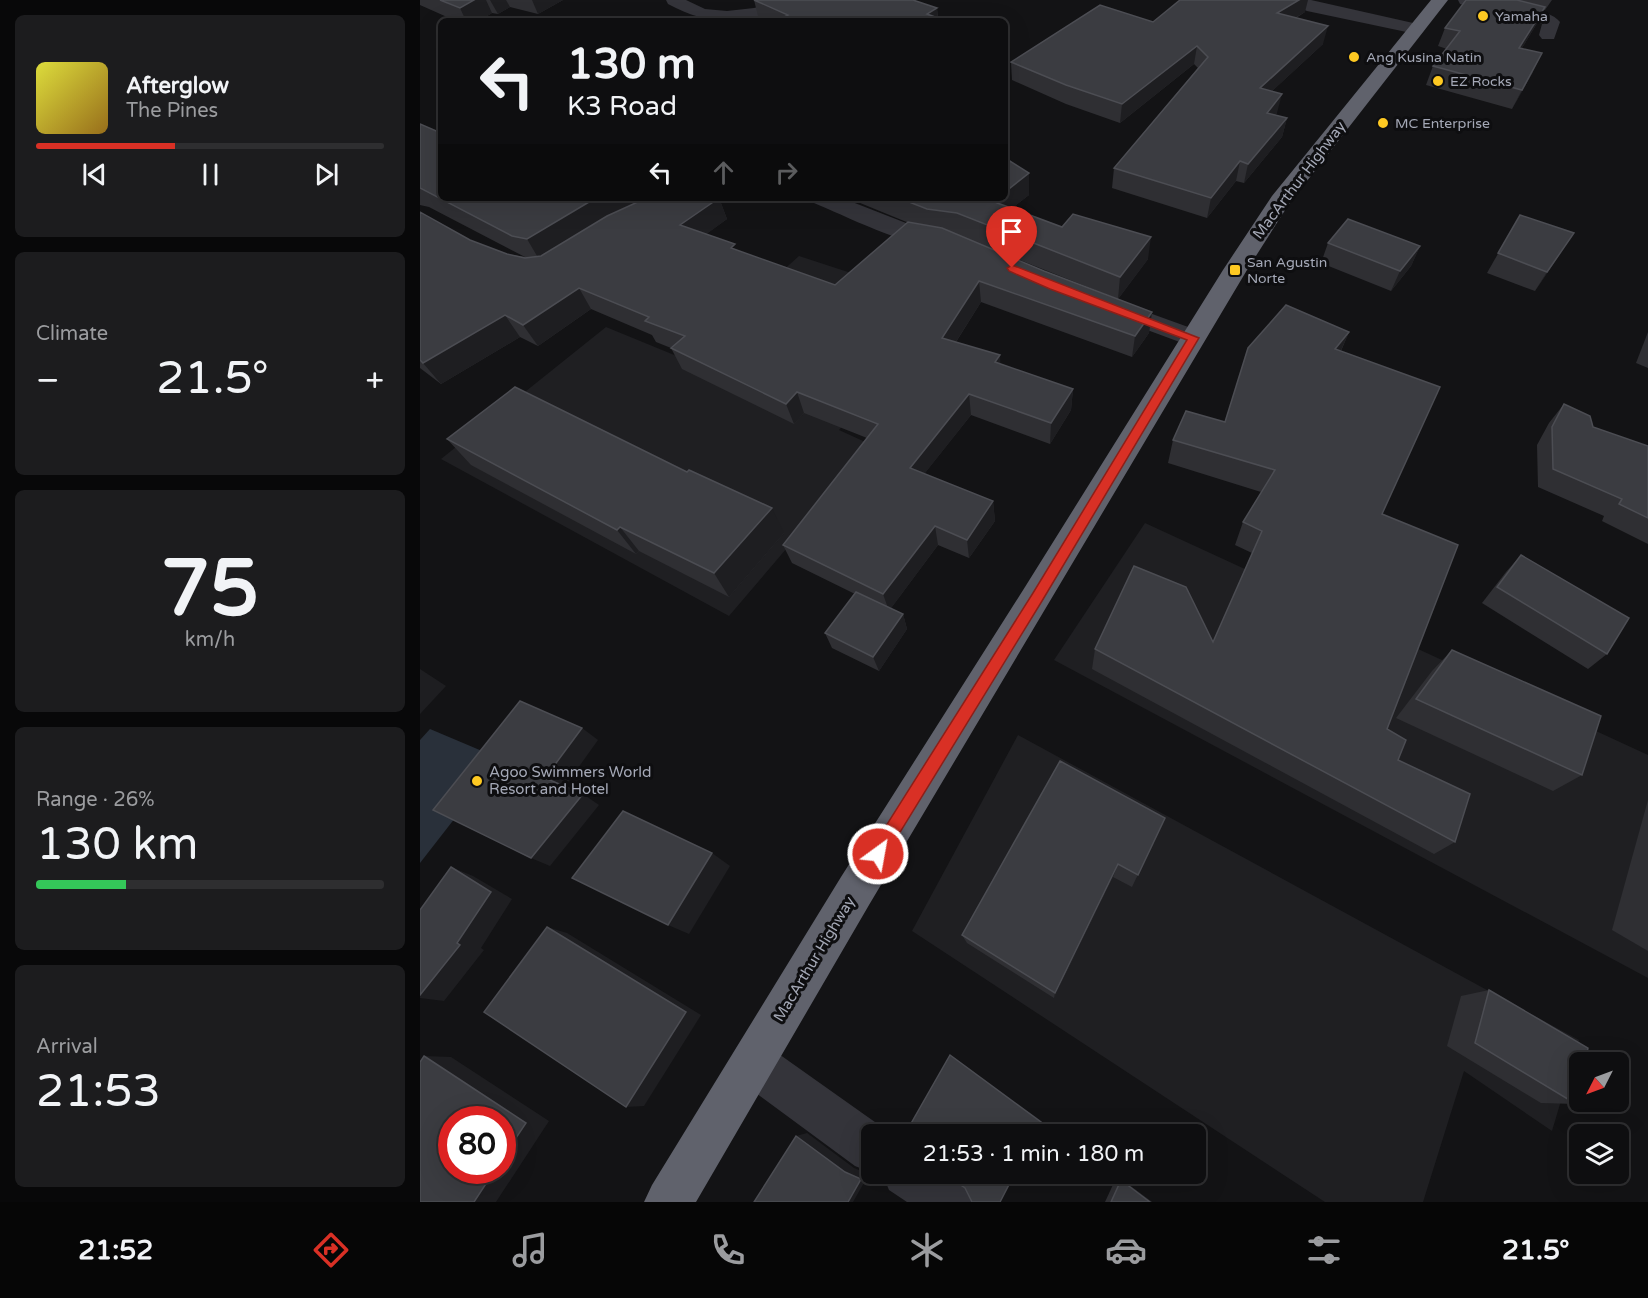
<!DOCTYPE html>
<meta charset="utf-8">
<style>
body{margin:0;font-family:"Varela Round",sans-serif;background:#1c1c1e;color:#f1f3f6;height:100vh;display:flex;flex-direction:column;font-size:22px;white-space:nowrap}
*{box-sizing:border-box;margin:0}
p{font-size:20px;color:#9b9c9f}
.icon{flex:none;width:33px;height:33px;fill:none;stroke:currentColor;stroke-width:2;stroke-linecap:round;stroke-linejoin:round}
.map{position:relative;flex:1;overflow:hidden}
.drawer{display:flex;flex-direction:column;gap:15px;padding:15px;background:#080809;width:420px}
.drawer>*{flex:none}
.guide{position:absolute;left:18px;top:18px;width:570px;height:183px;border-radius:9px;box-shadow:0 6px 24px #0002,0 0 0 2px #2e2e30;background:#0e0e10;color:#f1f3f6;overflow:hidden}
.needle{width:39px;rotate:228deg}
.controls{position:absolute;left:1149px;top:1052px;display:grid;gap:12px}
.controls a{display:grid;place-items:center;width:60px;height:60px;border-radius:9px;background:#0e0e10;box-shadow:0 6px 24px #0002,0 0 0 2px #2e2e30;font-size:30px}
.speed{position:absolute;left:18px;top:1106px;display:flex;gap:12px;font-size:30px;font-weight:700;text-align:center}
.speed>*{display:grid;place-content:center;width:78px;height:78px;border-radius:50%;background:#0e0e10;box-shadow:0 6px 24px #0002,0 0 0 2px #2e2e30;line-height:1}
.speed .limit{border:9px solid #d22;background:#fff;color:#111}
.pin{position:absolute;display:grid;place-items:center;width:51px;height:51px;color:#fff;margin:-62px -26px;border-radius:50% 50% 50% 0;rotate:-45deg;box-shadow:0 0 6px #0007}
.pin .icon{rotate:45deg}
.me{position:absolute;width:66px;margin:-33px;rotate:32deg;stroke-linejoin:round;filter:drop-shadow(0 0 4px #0008)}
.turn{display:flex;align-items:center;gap:21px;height:126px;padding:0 30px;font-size:27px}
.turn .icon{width:78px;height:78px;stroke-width:2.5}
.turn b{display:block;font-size:42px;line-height:51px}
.lanes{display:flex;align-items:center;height:57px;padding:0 30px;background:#0003;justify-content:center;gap:30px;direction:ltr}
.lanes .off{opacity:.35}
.big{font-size:45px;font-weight:600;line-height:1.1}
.drawer .tile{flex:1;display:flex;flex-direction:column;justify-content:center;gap:9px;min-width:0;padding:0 21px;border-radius:9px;background:#1c1c1e}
.drawer .dial{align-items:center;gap:0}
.dial b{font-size:78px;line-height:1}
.song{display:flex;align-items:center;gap:18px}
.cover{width:72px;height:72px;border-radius:9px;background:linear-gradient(135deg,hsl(60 70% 55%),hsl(40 70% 35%))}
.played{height:6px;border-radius:3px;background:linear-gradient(90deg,#d93025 40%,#2e2e30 40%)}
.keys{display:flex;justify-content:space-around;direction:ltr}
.heat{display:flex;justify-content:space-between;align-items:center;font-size:33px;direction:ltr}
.charge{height:9px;border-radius:4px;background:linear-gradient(90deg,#34c759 26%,#2e2e30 0)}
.trip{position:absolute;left:441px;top:1124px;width:345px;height:60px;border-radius:9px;background:#0e0e10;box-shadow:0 6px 24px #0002,0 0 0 2px #2e2e30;font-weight:600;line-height:60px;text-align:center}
.tab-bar{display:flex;height:96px;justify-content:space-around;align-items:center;background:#060606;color:#9b9c9f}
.tab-bar .icon{width:42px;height:42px}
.tab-bar .selected{color:#d93025}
.tab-bar b{font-size:27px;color:#f1f3f6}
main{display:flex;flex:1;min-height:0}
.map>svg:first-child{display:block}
.built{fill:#1f1f22}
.water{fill:#29303a}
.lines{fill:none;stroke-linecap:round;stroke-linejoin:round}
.minor{fill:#34343a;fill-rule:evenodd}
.highway{fill:#60626c;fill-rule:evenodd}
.wall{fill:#2f2f33}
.shaded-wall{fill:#1e1e21}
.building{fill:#3b3c41;stroke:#4c4d53;stroke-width:1.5}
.route{fill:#d93025;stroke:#8d1f18;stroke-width:1.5}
.poi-dot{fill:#fec922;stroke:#0e0e10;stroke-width:2}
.labels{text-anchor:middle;stroke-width:6;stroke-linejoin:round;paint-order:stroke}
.far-poi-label{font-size:14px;fill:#a4a8b6;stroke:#0e0e10;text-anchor:start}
.street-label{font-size:15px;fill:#a4a8b6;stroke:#0e0e10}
.poi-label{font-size:15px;fill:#a4a8b6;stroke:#0e0e10;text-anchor:start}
</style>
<main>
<section class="drawer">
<div class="tile">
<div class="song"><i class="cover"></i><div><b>Afterglow</b><p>The Pines</p></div></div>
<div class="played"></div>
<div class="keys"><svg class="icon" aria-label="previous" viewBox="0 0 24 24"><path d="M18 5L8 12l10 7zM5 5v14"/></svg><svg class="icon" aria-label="pause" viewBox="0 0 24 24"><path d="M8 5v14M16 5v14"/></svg><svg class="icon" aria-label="next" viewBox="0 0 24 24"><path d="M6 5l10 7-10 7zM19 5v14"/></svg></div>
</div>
<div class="tile"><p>Climate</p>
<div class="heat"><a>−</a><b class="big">21.5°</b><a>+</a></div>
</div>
<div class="tile dial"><b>75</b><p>km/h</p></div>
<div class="tile"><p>Range · 26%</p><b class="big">130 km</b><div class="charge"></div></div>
<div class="tile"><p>Arrival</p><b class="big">21:53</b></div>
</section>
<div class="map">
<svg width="1228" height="1202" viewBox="0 0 1228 1202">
<rect width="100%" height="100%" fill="#131315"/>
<g class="built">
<polygon points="379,256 523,303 419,430 454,446 309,616 21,459 186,327 264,359"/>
<polygon points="725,523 1228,755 1228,978 634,660"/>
<polygon points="598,735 1159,1040 1132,1131 1044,1071 1003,1202 905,1202 492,931"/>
</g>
<polygon class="water" points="10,729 81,759 0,863 0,740"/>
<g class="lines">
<g class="minor">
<path d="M246,0H266L285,9L307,11L334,8L366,0H391C386,8 371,9 362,12C318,23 288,26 248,4Z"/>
<polygon points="868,0 891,0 1002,25 1005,29 1002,33 996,34 887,11 870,4"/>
<path d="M1038,0C1058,0 1127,5 1140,22L1134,39H1122L1119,35L1122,24L1040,4Z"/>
<path d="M391,198H422L509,232L531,236L535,241L531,246C500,254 426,216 394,203Z"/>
<polygon points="688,298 782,332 786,338 782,344 773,347 679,312 675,306 679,300"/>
<polygon points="333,1040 349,1047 469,1132 470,1134 452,1134 452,1173 435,1166 317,1079 310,1063 317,1047"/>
<polygon points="462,1173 529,1173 547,1185 555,1202 487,1202 469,1190"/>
</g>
<polygon class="highway" points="1011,0 1028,0 869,204 827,270 449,905 276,1202 224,1202 232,1185 421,877 605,587 803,270 852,196"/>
</g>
<g class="wall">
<polygon points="0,0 143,0 118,14 90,7 78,14 72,13 59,21 36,21 0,5"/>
<polygon points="334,0 517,8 518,18 526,21 341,21 339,20"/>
<polygon points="1046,0 1132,0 1125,10 1123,10 1116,25 1102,48 1113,72 1092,109 1006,85 1013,66 1027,49 1018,46 1025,28"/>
<polygon points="885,12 876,18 903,44 852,91 857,113 855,115 867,118 862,137 824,183 816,181 787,218 692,188 694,168 778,68 774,64 700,123 646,104 592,80 591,62 733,22"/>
<polygon points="0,124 21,198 299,198 307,219 286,234 317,250 415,285 489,223 428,198 585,198 609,173 609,195 592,208 728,259 698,299 537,235 624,271 732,312 729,333 712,357 561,302 536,342 580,355 580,364 653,389 651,410 630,444 551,415 504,474 573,501 575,521 549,558 518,545 471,608 483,614 487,629 459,671 412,648 405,633 435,594 372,563 363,545 447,438 384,413 374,424 262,369 251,348 236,342 232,335 171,309 118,346 100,337 21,384 0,368 0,212 50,240 87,254 105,257 9,207 0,205"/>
<polygon points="1100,215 1154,233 1115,291 1067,273"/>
<polygon points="908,243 1000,246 991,266 971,291 901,263"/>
<polygon points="929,332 921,351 962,514 967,729 978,760 1035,842 1014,854 672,669 675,649 793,642 832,553 815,545 823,522 841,492 748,463 753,440 805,422"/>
<polygon points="1228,332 1228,368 1216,363"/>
<polygon points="1144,404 1173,427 1228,446 1228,544 1182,521 1184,516 1118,487 1117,445 1129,423"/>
<polygon points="27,439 364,533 309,597 219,551 216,554 51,465"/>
<polygon points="1101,555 1187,654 1168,669 1062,603 1086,572"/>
<polygon points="1032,650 1162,775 1133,791 976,718 1012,671"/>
<polygon points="1228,800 1228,951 1192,930"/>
<polygon points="745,818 712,887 693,877 634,998 547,943 542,935"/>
<polygon points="1069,990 1156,1104 1121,1103 1027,1046 1041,996"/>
<polygon points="697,1176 732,1202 685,1202"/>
</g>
<g class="shaded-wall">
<polygon points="54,0 66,0 72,13 59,21 46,21 40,8"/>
<polygon points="70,0 86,0 90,7 78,14"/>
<polygon points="112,0 143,0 118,14"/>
<polygon points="879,0 888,0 885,12 852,31 857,13"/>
<polygon points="1125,7 1116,25 1091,66 1099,48"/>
<polygon points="517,8 518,21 507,14"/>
<polygon points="908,26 903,44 835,107 840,88"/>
<polygon points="777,46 774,64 700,123 702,104"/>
<polygon points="1122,53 1113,72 1092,109 1102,90"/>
<polygon points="862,94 857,113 842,132 847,113"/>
<polygon points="867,118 862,137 824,183 828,164"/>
<polygon points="820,161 816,181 787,218 791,198"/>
<polygon points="609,173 609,195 573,223 572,201 577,198 585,198 585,192"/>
<polygon points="178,198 226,198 228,203 120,261 107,239 169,202"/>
<polygon points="299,198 307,219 269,247 260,225"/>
<polygon points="1154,233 1141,252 1115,291 1127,272"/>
<polygon points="731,237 728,259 698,299 700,277"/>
<polygon points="1000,246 991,266 971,291 980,271"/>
<polygon points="559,281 561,302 525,359 522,338"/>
<polygon points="159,288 171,309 118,346 103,325"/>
<polygon points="732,312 729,333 712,357 715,336"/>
<polygon points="85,315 100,337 21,384 3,363"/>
<polygon points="929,332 918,357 915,349"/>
<polygon points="580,355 581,376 575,362"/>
<polygon points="653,389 651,410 630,444 631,423"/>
<polygon points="377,392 384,413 374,424 366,404"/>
<polygon points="549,394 551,415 494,487 490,468"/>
<polygon points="573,501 575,521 549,558 547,540"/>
<polygon points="352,508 364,533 309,597 294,573"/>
<polygon points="515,526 518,545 469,611 463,594"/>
<polygon points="200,527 219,551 216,554 197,530"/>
<polygon points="483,614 487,629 459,671 453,657"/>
<polygon points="0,669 26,686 0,714"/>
<polygon points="162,728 178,740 143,789 125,778"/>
<polygon points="163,794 179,805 130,866 111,858"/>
<polygon points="292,853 310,866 269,934 248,925"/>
<polygon points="698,864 693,877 634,998 635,993"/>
<polygon points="31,867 53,876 92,899 61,948 64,950 24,1001 0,998 0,995 37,943"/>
<polygon points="127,927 147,933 281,1015 224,1106 206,1107"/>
<polygon points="530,1055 534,1057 620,1120 621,1122"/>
<polygon points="4,1056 31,1057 129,1121 76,1202 54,1202 75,1170 82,1170 82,1159"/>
<polygon points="387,1133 434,1168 449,1174 433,1202 428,1202 376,1136"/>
<polygon points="697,1176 732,1202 730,1202 701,1180"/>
</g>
<g class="building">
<polygon points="20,0 54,0 40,8"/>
<polygon points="334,0 493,0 517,8 507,14 526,21 357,21 368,15"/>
<polygon points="760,0 879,0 857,13 908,26 840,88 862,94 847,113 867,118 828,164 820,161 791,198 694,168 788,57 777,46 702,104 646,85 591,62 680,5 733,22"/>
<polygon points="1046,0 1097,0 1125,7 1099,48 1122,53 1102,90 1013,66 1040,31 1025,28"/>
<polygon points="0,124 21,133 21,198 178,198 169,202 107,239 92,236 0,188"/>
<polygon points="585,158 609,173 585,192"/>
<polygon points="246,198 299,198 260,225 315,244 311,248 415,285 488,222 522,228 624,271 732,312 715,336 559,281 522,338 580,355 575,362 653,389 631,423 549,394 490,468 573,501 547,540 515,526 463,594 363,545 458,424 377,392 366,404 251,348 265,336 225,321 229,317 159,288 103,325 85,315 3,363 0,360 0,212 50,240 87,254 105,258 121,256 187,216 222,200 234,201"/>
<polygon points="479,198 577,198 572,201 642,227 653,214 731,237 700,277 537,213 507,209"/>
<polygon points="1100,215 1154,233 1127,272 1078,253"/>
<polygon points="928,219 1000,246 980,271 908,243"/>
<polygon points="866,305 929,332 915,349 1020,387 962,514 1038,545 967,729 986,740 978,760 1050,794 1035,842 675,649 714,566 766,587 793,642 842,531 823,522 855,470 753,440 766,411 805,422 828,348"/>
<polygon points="95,387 267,472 269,470 352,508 294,573 200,527 197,530 27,439"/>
<polygon points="1144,404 1170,416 1173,427 1228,446 1228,518 1199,504 1202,499 1133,469 1132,427"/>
<polygon points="1101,555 1209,618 1187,654 1077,587"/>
<polygon points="436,592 483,614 453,657 405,633"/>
<polygon points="1032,650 1181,716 1162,775 996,699"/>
<polygon points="100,701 162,728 125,778 163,794 111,858 13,810"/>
<polygon points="640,761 745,818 718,875 698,864 635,993 542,935"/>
<polygon points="203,811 292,853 248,925 152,878"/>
<polygon points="31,867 71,892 37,943 40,945 0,995 0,910"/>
<polygon points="127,927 266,1012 206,1107 64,1012"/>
<polygon points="1069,990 1168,1048 1165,1062 1160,1062 1160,1088 1156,1104 1055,1043"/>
<polygon points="530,1055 621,1122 614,1134 485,1134"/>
<polygon points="4,1056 106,1123 82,1159 82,1119 32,1119 32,1170 75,1170 54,1202 0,1202 0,1062"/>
<polygon points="376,1136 425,1172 441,1179 428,1202 334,1202"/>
<polygon points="501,1173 595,1173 580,1202 552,1202 545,1188 526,1175 503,1175"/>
<polygon points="701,1180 730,1202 691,1202"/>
</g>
<polygon class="route" points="592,265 779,338 622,601 463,860 458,862 452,860 449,854 452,848 613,593 767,340 630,289 589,271 587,268"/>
<g class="poi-dot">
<circle cx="1063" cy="16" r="6"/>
<circle cx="934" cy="57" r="6"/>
<circle cx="1018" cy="81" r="6"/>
<circle cx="963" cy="123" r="6"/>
<rect x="809" y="264" width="12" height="12" rx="3"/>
<circle cx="57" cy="781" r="6"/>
</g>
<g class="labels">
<g class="far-poi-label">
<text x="1075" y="21">Yamaha</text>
<text x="946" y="62">Ang Kusina Natin</text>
<text x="1030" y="86">EZ Rocks</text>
<text x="975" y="128">MC Enterprise</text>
<text x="827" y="267">San Agustin<tspan x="827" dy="16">Norte</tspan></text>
</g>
<g class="street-label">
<text transform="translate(879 180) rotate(-53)" y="5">MacArthur Highway</text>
<text transform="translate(394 959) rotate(-59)" y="5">MacArthur Highway</text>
</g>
<g class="poi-label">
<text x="69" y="777">Agoo Swimmers World<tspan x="69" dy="17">Resort and Hotel</tspan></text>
</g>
</g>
</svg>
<div class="controls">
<a><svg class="needle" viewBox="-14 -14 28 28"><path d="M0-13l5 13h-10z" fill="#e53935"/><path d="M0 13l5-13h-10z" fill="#9b9c9f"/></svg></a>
<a><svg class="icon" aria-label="layers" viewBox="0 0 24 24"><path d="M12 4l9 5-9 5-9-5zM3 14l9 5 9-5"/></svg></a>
</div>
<div class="speed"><div class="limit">80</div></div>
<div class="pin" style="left:592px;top:268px;background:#d93025"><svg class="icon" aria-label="arrive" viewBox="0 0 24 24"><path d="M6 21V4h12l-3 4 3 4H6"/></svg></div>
<svg class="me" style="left:458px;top:854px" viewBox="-20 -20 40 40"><circle r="17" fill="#d93025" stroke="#fff" stroke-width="3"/><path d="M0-11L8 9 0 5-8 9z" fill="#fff"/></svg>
<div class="trip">21:53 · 1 min · 180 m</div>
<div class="guide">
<div class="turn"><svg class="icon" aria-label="left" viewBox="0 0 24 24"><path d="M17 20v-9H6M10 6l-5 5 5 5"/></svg><div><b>130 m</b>K3 Road</div></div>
<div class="lanes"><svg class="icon" aria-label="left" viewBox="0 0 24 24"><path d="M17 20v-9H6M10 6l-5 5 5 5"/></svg><svg class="icon off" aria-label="ahead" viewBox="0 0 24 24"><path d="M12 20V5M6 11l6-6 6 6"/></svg><svg class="icon off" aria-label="right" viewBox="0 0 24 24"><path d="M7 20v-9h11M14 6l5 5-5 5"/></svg></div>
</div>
</div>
</main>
<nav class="tab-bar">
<b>21:52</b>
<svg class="icon selected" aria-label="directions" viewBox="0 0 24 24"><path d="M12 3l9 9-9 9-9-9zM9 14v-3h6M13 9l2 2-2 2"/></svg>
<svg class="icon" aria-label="music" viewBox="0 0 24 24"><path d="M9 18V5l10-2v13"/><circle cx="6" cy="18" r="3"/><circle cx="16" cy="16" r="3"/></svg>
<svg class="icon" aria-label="phone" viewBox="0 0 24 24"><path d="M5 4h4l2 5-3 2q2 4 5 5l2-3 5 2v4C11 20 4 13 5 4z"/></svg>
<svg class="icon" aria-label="climate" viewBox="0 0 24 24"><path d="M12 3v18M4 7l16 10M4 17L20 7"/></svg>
<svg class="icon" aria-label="car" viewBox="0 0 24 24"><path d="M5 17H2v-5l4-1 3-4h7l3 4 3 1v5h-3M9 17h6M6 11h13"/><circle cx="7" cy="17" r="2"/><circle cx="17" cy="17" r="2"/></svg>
<svg class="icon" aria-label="filters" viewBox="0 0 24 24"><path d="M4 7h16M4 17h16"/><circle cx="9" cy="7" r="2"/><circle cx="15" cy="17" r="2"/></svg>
<b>21.5°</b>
</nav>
